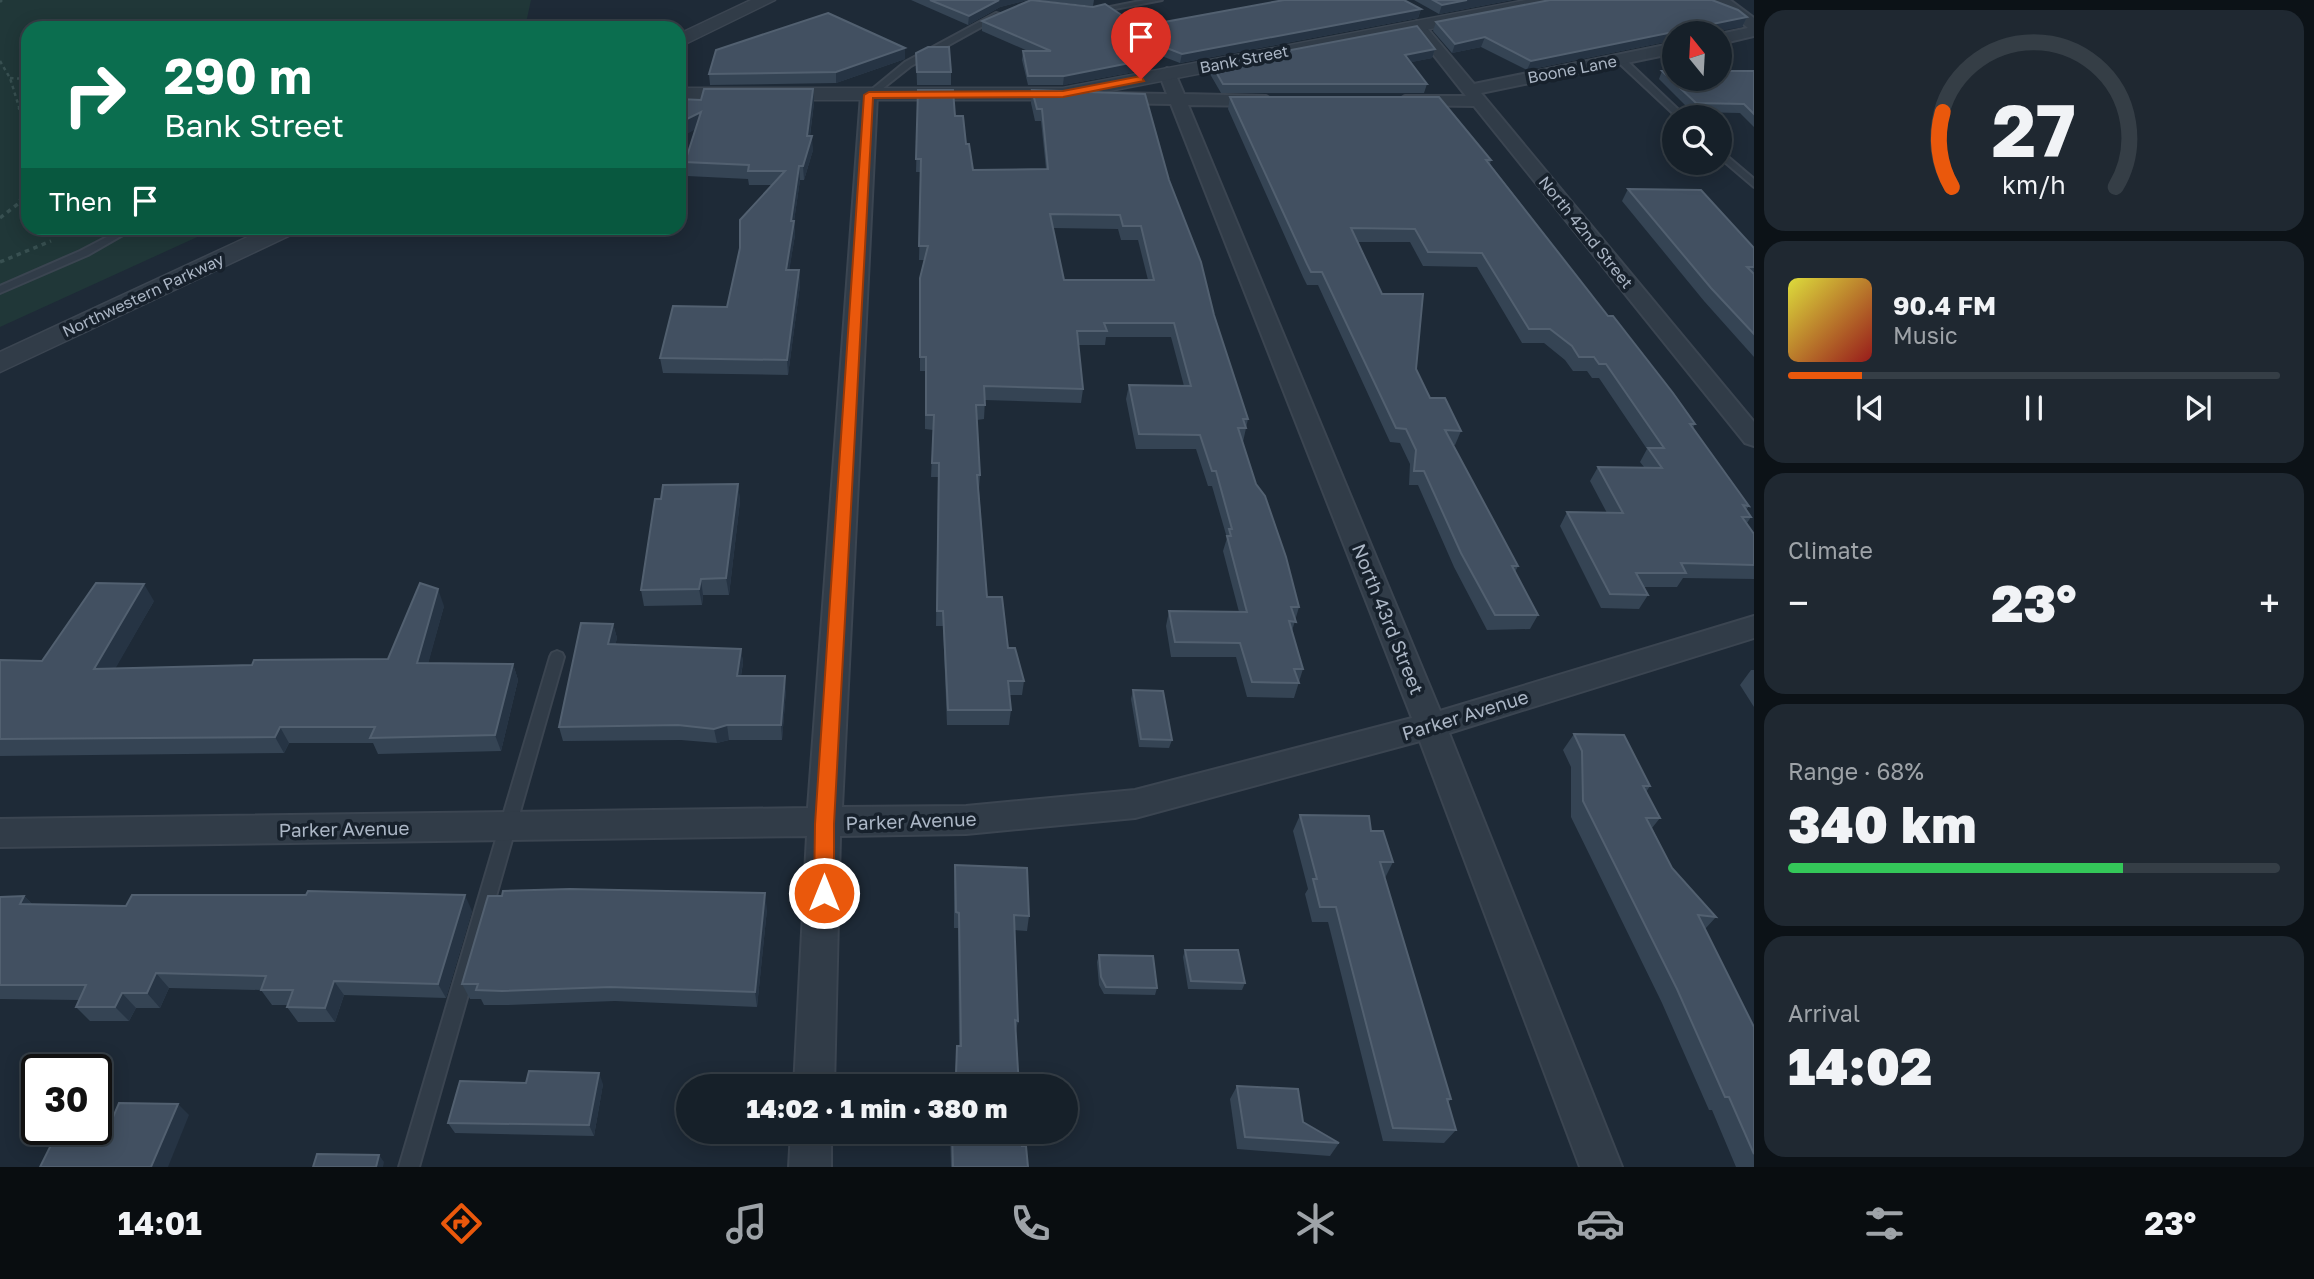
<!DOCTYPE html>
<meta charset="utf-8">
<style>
body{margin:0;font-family:"Golos Text",sans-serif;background:#1f2831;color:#f1f3f6;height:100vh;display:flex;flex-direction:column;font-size:26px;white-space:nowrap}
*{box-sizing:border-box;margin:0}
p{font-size:23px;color:#9ea3a8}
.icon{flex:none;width:38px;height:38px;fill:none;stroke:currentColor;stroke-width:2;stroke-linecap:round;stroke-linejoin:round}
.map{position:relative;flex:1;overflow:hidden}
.drawer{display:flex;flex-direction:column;gap:10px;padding:10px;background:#0c1217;width:560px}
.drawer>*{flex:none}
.top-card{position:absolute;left:21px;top:21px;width:665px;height:214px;border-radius:21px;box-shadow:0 4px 18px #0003,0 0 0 2px #353e46;background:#0b6e4f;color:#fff;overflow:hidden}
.needle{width:46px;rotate:342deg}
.fabs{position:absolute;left:1662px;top:21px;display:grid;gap:14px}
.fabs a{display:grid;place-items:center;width:70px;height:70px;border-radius:50%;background:#162029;box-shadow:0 4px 18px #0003,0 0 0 2px #353e46;font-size:35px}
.speed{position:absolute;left:21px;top:1054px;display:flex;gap:14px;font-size:35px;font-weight:700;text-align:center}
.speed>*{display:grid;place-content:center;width:91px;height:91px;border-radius:50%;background:#162029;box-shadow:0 4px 18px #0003,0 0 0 2px #353e46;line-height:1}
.speed .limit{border:4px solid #111;border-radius:10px;background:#fff;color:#111}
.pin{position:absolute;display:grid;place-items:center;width:60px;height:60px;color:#fff;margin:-72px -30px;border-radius:50% 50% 50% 0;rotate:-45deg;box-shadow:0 0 7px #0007}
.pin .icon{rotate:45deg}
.me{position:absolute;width:77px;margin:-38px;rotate:0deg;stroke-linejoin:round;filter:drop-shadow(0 0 5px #0008)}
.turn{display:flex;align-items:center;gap:24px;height:147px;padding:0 28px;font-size:32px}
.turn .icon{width:91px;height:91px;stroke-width:2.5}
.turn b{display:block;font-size:49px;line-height:60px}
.then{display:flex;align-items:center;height:66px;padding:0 28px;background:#0003;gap:14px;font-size:26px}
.big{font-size:52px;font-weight:800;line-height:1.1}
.drawer .widget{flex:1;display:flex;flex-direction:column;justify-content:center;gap:10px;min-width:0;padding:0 24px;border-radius:21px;background:#1f2831}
.drawer .dial{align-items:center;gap:0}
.dial svg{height:182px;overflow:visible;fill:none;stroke:#353e46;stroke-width:7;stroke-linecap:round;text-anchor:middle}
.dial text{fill:#f1f3f6;stroke:none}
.song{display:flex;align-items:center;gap:21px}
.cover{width:84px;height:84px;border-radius:10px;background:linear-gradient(135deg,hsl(60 70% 55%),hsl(0 70% 35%))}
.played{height:7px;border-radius:4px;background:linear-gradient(90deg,#ea580c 15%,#353e46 15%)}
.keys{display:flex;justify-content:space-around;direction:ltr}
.heat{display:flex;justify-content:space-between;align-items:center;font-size:38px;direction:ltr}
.charge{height:10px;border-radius:5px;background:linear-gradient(90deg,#34c759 68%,#353e46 0)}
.trip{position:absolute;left:676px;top:1074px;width:402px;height:70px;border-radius:35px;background:#162029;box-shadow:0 4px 18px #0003,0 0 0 2px #353e46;font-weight:800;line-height:70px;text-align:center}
.tabs{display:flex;height:112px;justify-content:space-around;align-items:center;background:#090d10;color:#9ea3a8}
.tabs .icon{width:49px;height:49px}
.tabs .active{color:#ea580c}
.tabs b{font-size:32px;color:#f1f3f6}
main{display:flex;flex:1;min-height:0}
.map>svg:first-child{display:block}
.green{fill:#203738}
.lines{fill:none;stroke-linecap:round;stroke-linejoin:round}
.service-casing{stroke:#3b4551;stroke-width:4}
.minor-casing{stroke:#3b4551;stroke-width:4}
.tertiary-casing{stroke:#3b4551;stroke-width:3}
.path-far1{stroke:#385051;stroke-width:2.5;stroke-dasharray:3.5 3.5;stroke-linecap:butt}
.path{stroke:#385051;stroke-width:3.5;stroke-dasharray:4.5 4.5;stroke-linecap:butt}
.service{fill:#313c48;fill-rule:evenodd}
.minor{fill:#313c48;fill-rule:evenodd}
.tertiary{fill:#313c48;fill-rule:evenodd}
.wall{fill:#354454;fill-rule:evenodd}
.shaded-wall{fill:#263444}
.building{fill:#425061;stroke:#526070;stroke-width:2;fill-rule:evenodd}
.route{fill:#ea580c;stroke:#983908;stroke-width:2}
.labels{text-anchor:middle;stroke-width:7;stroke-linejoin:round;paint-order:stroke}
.far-street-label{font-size:16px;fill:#abb6c5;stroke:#17212c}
.street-label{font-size:19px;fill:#abb6c5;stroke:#17212c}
</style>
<main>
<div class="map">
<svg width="1754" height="1167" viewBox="0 0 1754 1167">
<rect width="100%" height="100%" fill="#1e2a37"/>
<polygon class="green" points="0,0 531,0 525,28 28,28 28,228 217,228 0,327"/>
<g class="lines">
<g class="service-casing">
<g id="service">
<polygon points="1145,0 1162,0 1094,13 1090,11"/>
<polygon points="996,13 1003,15 911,66 872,97 865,95 905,62"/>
<polygon points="1618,58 1624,58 1686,117 1677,117 1618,62"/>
<polygon points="1720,150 1754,179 1754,187 1720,158"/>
<polygon points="124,228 135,228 88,255 0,293 0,286 80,251"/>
<polygon points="557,651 562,653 564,657 419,1167 399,1167 550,657 552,653"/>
</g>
</g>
<g class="minor-casing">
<g id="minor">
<polygon points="1714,0 1730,0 1754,18 1754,36 1720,44 1720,34 1748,28"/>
<polygon points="1417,21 1422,22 1474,84 1675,43 1675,53 1481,93 1754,422 1754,446 1745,443 1474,106 1399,105 1397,101 1405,96 1466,96 1410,25"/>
<polygon points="1167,68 1175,73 1184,94 1266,96 1274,101 1266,106 1188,105 1440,711 1754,616 1754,638 1449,733 1622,1167 1580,1167 1420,741 1135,818 966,834 840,836 834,1087 794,1087 807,836 0,847 0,819 808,808 861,95 869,90 877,95 842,807 966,806 1135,790 1412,718 1171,104 1107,103 1099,98 1107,93 1167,94 1159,73"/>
<polygon points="791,1132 831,1132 831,1167 789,1167"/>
</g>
</g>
<g class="tertiary-casing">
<g id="tertiary">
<polygon points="751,0 775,0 679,47 679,34"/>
<polygon points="1526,0 1563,0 1554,5 1063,100 679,100 679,88 1063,88"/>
<polygon points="267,228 298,228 295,233 0,372 0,352"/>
</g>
</g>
<g class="path-far1">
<polyline points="0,2 2,0"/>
<polyline points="0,61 10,78 28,136"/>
<polyline points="10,78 28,79"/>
<polyline points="18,109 28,104"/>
<polyline points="25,189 28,182"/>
</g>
<g class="path">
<polyline points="0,218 19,203 26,187"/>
<polyline points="0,262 51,241"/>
</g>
<use href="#service" class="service"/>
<use href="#minor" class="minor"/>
<use href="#tertiary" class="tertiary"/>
</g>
<g class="wall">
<polygon points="911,0 1028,0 1000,7 968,25"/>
<polygon points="1035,0 1094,0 1093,6"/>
<polygon points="1414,0 1512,0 1439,14"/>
<polygon points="1421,9 1418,18 1180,63 1130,44 1134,72 1063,85 1028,85 1022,60 1023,51 1028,51 982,31 982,21 1126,29"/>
<polygon points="1747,17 1742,27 1675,33 1675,40 1527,70 1481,47 1452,53 1433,31 1436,22"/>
<polygon points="1435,49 1432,58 1411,62 1427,84 1424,93 1221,93 1210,74 1212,65"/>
<polygon points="916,53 951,72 951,85 917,85"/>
<polygon points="905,59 836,83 710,85 709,74"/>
<polygon points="1662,71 1754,71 1754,127 1740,113 1692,112 1659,79"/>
<polygon points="813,89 814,103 810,136 813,150 804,180 800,180 794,221 795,235 789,270 799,270 800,285 788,375 663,373 660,358 727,307 772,185 749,185 748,179 687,176 685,162 695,129 679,138 679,99 701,100"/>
<path d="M918,90L955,116L973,170L1046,169L1041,121H1035L1031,103L1032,90L1169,180L1248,419L1243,442L1256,484L1299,607L1292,631L1303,669L1294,698L1247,697L1236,657H1171L1166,626L1169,611L1239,612L1223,551L1227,538L1212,486H1208L1196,449H1136L1126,399L1129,385L1184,386L1171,337H1106L1105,345H1078L1083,389L1081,403L985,400L984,419L977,420L980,475L979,490L987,597L1008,648L1024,681L1022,695H1009L1011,710L1009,725H947L943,626H936L938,477H931L933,430L925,429V371H920V278L925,260H919L921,172H916ZM1053,228L1118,229L1121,240H1138L1148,280H1064Z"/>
<polygon points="1230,97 1491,160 1490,164 1608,316 1695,424 1693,428 1749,506 1746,510 1751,517 1747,523 1754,534 1754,579 1683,578 1677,587 1644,587 1648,595 1639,609 1601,608 1560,526 1567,512 1607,513 1590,481 1598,467 1644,467 1640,462 1647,449 1599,378 1592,378 1587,371 1573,371 1565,360 1544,343 1522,343 1477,267 1423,266 1410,242 1357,242 1430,398 1461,431 1455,445 1453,445 1518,566 1515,572 1538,615 1530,629 1487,630 1454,567 1418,485 1409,485 1410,464 1400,443 1390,442 1318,285 1307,285 1303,277 1228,109"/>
<polygon points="1628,189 1754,248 1754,357 1704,301 1622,201"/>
<polygon points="738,484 740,501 729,595 703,595 702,605 644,606 641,590 661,499"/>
<polygon points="154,601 115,668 252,665 388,659 444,606 428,663 513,664 518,680 501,751 378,754 373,743 289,743 284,753 0,756 0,660 42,661"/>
<polygon points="613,624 617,638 615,645 741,649 743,663 741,676 786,690 782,740 729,740 717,743 681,740 563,741 559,727"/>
<polygon points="1751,670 1754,670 1754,707 1740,685"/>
<polygon points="1133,690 1172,740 1169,748 1139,747 1131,699"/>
<polygon points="1574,734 1650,786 1646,792 1660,818 1652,828 1672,868 1716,917 1705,929 1754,1027 1754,1167 1736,1167 1712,1110 1709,1110 1662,1003 1571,817 1571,767 1563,750"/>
<polygon points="1300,815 1371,831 1393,862 1385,878 1451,1099 1448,1103 1456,1130 1444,1143 1383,1141 1328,922 1312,922 1305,894 1308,889 1293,831"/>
<polygon points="955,865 1029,916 1027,931 1014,930 1018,1021 1016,1031 1019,1087 949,1087 950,1075 955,1075 957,1046 959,1046 958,928 954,928 954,881"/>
<polygon points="24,896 32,904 472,911 446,998 344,995 335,1022 298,1022 287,1007 288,1005 272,1005 261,990 169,988 160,1008 136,1008 129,1021 90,1021 76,1007 79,1000 0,999 0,897"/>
<polygon points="767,909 757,1007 615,1001 508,1005 484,1005 481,999 470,999 462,984"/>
<polygon points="1185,950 1245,983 1242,990 1188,989 1183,957"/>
<polygon points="1099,955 1157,988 1155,995 1104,994 1099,985 1097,962"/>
<polygon points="526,1083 603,1084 594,1136 455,1133 448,1123"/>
<polygon points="1237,1086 1303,1122 1339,1143 1330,1156 1237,1149 1230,1099"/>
<polygon points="950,1132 1022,1132 1022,1146 1028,1167 951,1167"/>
</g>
<g class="shaded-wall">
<polygon points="999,0 1028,0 1000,7 968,25 969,16"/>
<polygon points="1467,0 1512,0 1439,14 1442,5"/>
<polygon points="1421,9 1418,18 1180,63 1182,54"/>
<polygon points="1747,17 1742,27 1709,33 1675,33 1675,40 1527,70 1531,61"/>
<polygon points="1485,37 1481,47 1452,53 1455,44"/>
<polygon points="905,48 905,59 836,83 836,72"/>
<polygon points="1435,49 1432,58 1403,64 1405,55"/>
<polygon points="1135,62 1134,72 1063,85 1064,76"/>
<polygon points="813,89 814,103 808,149 812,136 813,150 804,180 803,166"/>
<polygon points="701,112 702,126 679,138 679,123"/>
<polygon points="799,166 800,180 792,235 791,221"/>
<polygon points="794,221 795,235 787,285 786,270"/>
<polygon points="799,270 800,285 788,375 787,360"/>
<polygon points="738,484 740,501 729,595 726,578"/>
<polygon points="701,579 703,595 702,605 699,589"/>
<polygon points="144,584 154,601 106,685 94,669"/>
<polygon points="438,589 444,606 424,679 417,663"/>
<polygon points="613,624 617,638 612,659 608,644"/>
<polygon points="741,649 743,663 738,691 737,676"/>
<polygon points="513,664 518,680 501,751 495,735"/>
<polygon points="785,676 786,690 782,740 781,725"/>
<polygon points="727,725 729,740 717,743 714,729"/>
<polygon points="280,727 289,743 284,753 275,737"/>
<polygon points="765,893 767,909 757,1007 755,992"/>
<polygon points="465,895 472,911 446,998 438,984"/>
<polygon points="24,896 39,912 20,904"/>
<polygon points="156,973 169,988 160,1008 147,993"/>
<polygon points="334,981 344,995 335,1022 325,1008"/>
<polygon points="122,993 136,1008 129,1021 115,1007"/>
<polygon points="599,1073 603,1084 594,1136 589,1125"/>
<polygon points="178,1104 189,1115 168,1167 151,1167"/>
<polygon points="379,1155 384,1162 383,1167 376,1167"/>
</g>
<g class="building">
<polygon points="930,0 999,0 969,16"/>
<polygon points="1031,0 1093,7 1105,4 1123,16 1126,29 1284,0 1404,0 1421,9 1182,54 1128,33 1135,62 1064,76 1028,76 1023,51 1051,51 982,21"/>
<polygon points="1433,0 1467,0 1442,5"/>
<polygon points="1550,0 1712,0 1738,10 1747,17 1531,61 1485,37 1455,44 1436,22"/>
<polygon points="828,13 905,48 836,72 709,74 716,50"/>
<polygon points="1417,26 1435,49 1405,55 1427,84 1223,84 1212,65"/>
<polygon points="928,47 949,47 951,72 917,72 916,53"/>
<polygon points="1662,71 1675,71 1675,79 1720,79 1720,71 1754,71 1754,114 1744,104 1696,103"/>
<polygon points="704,89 813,89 807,136 812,136 803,166 799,166 791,221 794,221 786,270 799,270 787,360 660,358 673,306 727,307 740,248 740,220 785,171 748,171 749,165 685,162 701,112 679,123 679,99 701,100"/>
<path d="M918,90H953L955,116H963L966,144H969L973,170L1048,169L1042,109H1037L1032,90L1145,94L1169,180L1201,262L1214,315L1248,419H1243L1246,428H1238L1256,484L1265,496L1286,557L1299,607H1291L1296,622L1289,621L1303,669H1294L1299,683L1252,682L1240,643L1175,642L1169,611L1247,612L1227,536H1231L1229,529H1232L1216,471H1212L1200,435L1139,434L1129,385L1191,386L1174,323H1104L1107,331H1077L1083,389L984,386L985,405H976L980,475H977L987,597H1002L1008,648H1015L1024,681H1008L1011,710H948L943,611H937L939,463H932L934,415H926V357H920V278L928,246H919L921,159H916ZM1050,214L1120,215L1123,226H1141L1154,280H1064Z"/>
<polygon points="1230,97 1439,97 1491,160 1486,160 1608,316 1613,316 1673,393 1695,424 1690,424 1749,506 1743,505 1751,517 1742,517 1754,534 1754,565 1681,563 1686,573 1636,573 1648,595 1610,594 1567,512 1623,513 1598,467 1662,468 1648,448 1664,448 1606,364 1599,364 1594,357 1579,357 1572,346 1550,329 1529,329 1482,253 1428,252 1415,229 1351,228 1382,294 1423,294 1416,369 1430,398 1445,398 1461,431 1445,430 1518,566 1512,566 1538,615 1495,615 1461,553 1424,471 1414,471 1416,450 1406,429 1396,428 1322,272 1311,272 1307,264"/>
<polygon points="1628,189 1701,190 1754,248 1754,267 1747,267 1754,274 1754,334 1711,288"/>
<polygon points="738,484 726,578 701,579 699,589 641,590 655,499 661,499 663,485"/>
<polygon points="96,583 144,584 94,669 252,665 254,660 388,659 420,583 438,589 417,663 513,664 495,735 370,738 375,727 280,727 275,737 0,739 0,660 42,661"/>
<polygon points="581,623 613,624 608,644 741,649 737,676 785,676 781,725 727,725 714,729 678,725 559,727"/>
<polygon points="1133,690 1163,691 1172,740 1141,739"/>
<polygon points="1574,734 1624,735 1650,786 1643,786 1660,818 1646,818 1672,868 1716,917 1698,915 1754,1027 1754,1154 1729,1097 1725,1097 1677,989 1583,801 1582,751"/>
<polygon points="1300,815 1369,816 1371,831 1383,831 1393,862 1380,862 1451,1099 1447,1099 1456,1130 1393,1128 1336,907 1320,907 1313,879 1317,879"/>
<polygon points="955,865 1027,868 1029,916 1014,915 1018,1021 1015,1020 1019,1087 950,1087 950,1075 956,1075 957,1046 961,1046 959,913 956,912"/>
<polygon points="570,889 765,893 755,992 610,987 502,991 476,990 478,984 462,984 488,896 502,896 503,891"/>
<polygon points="308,891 465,895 438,984 334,981 325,1008 287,1007 293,990 261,990 266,976 156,973 147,993 122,993 115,1007 76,1007 86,985 0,985 0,897 24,896 20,904 126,906 132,895 306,895"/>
<polygon points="1185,950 1238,950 1245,983 1191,981"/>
<polygon points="1099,955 1153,956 1157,988 1106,987 1101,977"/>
<polygon points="529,1071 599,1073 589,1125 448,1123 460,1081 526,1083"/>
<polygon points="1237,1086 1298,1089 1303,1122 1339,1143 1245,1137"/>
<polygon points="119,1103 178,1104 151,1167 40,1167 59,1129 108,1129"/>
<polygon points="952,1132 1022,1132 1022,1146 1026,1146 1028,1167 953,1167"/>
<polygon points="317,1154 379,1155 376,1167 313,1167"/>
</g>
<polygon class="route" points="1141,76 1144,81 1063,97 873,98 834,824 834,893 831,899 824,902 817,899 814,893 815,824 864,95 869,92 1063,91"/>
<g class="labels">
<g class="far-street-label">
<text transform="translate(1244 59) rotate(-11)" y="6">Bank Street</text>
<text transform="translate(1572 69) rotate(-11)" y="6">Boone Lane</text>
<text transform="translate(1586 232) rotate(51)" y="6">North 42nd Street</text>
<text transform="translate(143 295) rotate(-25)" y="6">Northwestern Parkway</text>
</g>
<g class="street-label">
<text transform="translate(1388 619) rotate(68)" y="7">North 43rd Street</text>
<text transform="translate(1465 715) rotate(-17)" y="7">Parker Avenue</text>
<text transform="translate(911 821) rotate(-2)" y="7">Parker Avenue</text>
<text transform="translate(344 829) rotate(-1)" y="7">Parker Avenue</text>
</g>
</g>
</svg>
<div class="fabs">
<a><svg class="needle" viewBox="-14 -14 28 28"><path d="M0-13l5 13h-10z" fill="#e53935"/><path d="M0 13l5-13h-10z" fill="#9ea3a8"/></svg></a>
<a><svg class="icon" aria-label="search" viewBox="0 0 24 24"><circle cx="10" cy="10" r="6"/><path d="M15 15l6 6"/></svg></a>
</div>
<div class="speed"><div class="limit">30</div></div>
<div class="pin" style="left:1141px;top:79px;background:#d93025"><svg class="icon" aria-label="arrive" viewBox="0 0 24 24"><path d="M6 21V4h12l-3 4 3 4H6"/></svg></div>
<svg class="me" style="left:824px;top:893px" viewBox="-20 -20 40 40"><circle r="17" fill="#ea580c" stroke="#fff" stroke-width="3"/><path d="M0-11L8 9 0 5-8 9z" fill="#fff"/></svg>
<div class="trip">14:02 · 1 min · 380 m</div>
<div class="top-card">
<div class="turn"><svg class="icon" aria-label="right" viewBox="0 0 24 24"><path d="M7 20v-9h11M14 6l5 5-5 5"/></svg><div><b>290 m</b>Bank Street</div></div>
<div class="then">Then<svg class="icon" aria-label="arrive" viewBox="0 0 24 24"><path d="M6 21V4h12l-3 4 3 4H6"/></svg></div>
</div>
</div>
<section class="drawer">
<div class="widget dial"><svg viewBox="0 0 100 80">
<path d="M14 69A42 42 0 1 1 86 69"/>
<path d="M14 69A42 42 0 0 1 10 36" stroke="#ea580c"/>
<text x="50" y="56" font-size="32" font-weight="700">27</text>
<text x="50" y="72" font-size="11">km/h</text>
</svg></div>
<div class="widget">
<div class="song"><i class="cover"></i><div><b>90.4 FM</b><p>Music</p></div></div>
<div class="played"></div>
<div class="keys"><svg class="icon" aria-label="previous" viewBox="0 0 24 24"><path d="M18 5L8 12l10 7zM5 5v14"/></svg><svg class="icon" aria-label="pause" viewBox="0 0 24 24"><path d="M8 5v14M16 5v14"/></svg><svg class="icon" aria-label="next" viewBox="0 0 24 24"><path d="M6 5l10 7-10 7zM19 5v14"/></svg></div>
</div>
<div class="widget"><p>Climate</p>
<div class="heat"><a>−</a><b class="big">23°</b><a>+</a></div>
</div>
<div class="widget"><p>Range · 68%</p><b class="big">340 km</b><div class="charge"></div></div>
<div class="widget"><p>Arrival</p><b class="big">14:02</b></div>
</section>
</main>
<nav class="tabs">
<b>14:01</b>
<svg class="icon active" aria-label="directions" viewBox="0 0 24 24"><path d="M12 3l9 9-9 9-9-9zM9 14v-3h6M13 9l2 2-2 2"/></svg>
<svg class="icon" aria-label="music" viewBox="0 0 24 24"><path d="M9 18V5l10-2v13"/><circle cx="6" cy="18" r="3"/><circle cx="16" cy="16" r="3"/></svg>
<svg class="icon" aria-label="phone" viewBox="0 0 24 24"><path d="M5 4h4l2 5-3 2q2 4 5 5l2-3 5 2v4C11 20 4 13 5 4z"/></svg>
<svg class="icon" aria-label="climate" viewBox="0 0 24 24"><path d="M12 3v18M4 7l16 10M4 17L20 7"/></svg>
<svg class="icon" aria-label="car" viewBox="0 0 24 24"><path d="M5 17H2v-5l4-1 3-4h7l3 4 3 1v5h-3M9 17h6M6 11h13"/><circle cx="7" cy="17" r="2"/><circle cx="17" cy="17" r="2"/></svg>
<svg class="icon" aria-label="filters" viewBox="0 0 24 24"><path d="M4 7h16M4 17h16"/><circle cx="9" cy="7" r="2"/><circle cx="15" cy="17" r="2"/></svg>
<b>23°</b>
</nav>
